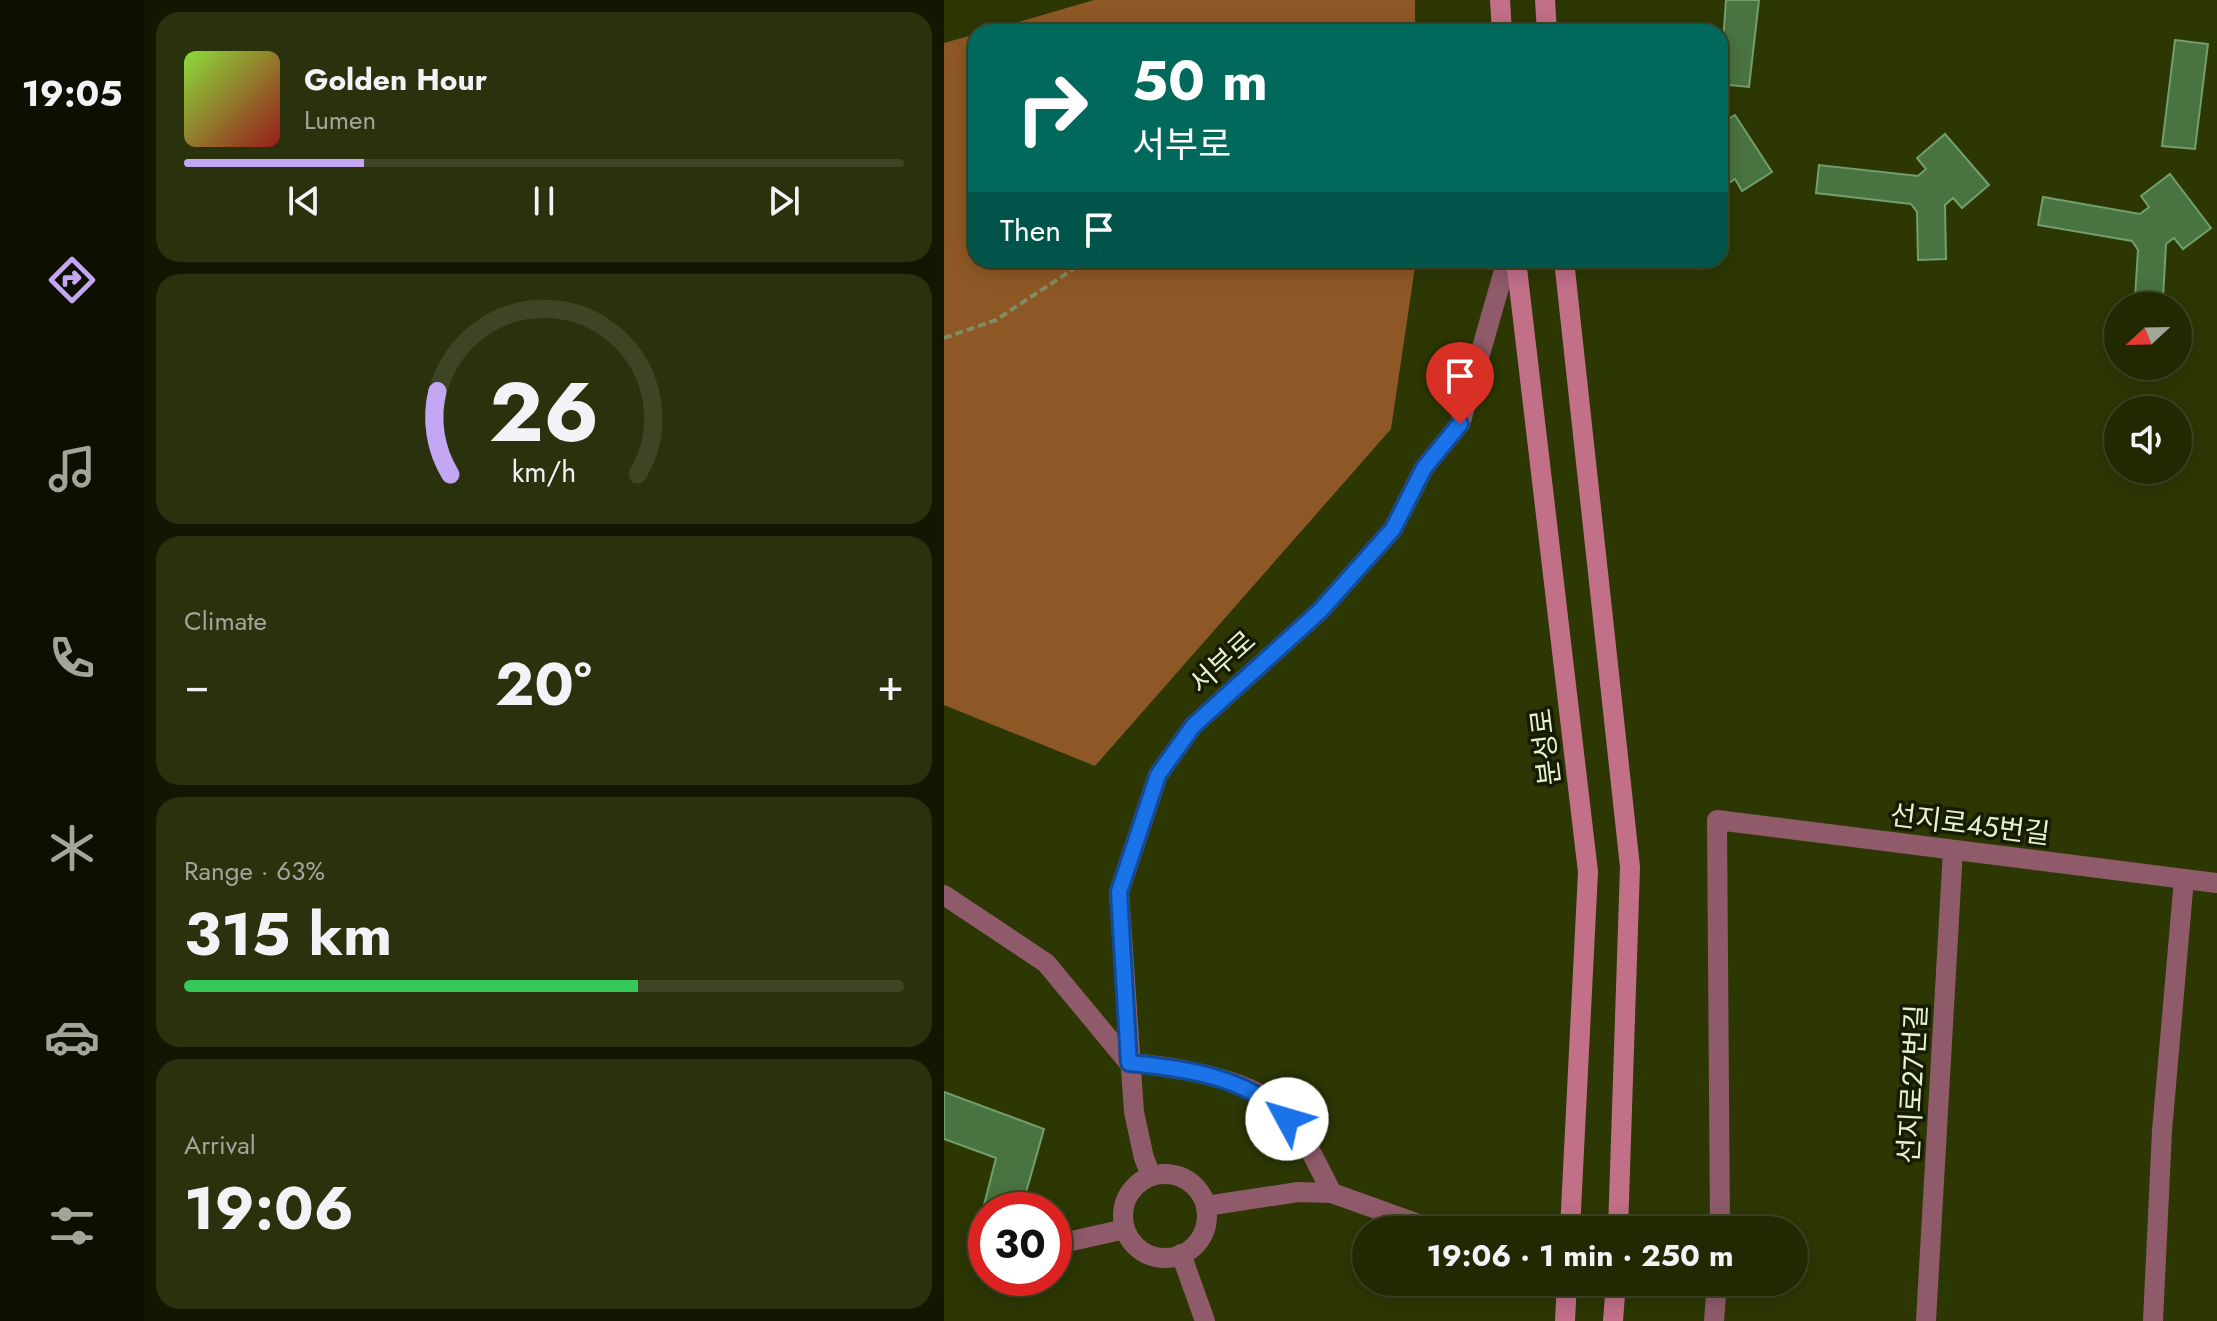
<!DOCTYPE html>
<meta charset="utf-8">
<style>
body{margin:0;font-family:Jost,"Noto Sans KR",sans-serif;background:#29310d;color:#f1f3f6;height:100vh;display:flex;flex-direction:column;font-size:30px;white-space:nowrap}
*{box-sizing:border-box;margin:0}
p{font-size:26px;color:#a2a69a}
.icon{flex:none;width:44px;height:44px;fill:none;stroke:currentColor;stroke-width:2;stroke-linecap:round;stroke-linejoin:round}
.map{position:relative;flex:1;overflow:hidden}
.details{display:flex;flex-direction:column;gap:12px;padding:12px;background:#121702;width:800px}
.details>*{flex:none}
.top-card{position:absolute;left:24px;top:24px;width:760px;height:244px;border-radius:24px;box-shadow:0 4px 20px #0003,0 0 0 2px #3e4525;background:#00695c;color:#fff;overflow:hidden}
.needle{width:52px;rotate:248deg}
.buttons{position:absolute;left:1160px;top:292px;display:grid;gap:16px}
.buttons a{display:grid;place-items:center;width:88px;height:88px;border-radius:50%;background:#212903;box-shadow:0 4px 20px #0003,0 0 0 2px #3e4525;font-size:40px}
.speed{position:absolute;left:24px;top:1192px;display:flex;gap:16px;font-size:40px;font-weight:700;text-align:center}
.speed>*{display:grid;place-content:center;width:104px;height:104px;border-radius:50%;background:#212903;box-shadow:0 4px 20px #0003,0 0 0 2px #3e4525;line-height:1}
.speed .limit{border:12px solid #d22;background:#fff;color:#111}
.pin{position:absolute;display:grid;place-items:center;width:68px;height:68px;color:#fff;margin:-82px -34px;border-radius:50% 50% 50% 0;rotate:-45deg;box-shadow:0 0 8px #0007}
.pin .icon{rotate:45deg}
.me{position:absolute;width:88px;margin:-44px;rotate:309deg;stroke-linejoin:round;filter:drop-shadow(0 0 6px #0008)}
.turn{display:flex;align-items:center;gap:28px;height:168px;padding:0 32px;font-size:36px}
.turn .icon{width:104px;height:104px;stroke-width:2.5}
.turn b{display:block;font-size:56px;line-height:68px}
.then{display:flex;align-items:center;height:76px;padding:0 32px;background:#0003;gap:16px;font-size:30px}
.big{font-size:60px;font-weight:700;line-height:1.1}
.details .tile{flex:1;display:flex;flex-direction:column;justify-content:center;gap:12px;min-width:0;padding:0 28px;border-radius:24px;background:#29310d}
.details .dial{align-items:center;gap:0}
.dial svg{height:208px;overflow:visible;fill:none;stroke:#3e4525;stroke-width:7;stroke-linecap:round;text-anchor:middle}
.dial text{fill:#f1f3f6;stroke:none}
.song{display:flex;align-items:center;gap:24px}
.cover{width:96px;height:96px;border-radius:12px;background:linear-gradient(135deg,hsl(90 70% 55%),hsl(0 70% 35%))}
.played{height:8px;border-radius:4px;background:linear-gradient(90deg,#c3a7f2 25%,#3e4525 25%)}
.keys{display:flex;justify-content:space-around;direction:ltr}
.heat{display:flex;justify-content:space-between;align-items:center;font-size:44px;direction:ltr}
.charge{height:12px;border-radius:6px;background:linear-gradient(90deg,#34c759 63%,#3e4525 0)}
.trip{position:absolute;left:408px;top:1216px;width:456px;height:80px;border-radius:40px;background:#212903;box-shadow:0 4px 20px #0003,0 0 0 2px #3e4525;font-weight:700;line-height:80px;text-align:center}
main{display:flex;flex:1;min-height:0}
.dock{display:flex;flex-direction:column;width:144px;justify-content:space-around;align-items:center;background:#0d1001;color:#a2a69a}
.dock .icon{width:56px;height:56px}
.dock .active{color:#c3a7f2}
.dock b{font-size:36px;color:#f1f3f6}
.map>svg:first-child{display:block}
.forest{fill:#8d5825}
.building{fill:#497442;stroke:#729f6b;stroke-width:2}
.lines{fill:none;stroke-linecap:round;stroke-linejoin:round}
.path{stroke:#818c61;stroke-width:4;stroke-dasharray:8 4;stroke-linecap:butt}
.minor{stroke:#8f5a69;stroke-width:20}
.secondary{stroke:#c26f88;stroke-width:20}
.route-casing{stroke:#114b97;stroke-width:20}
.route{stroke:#1a73e8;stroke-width:14}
.labels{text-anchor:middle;stroke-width:7;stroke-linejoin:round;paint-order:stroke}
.street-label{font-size:28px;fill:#e7f1d0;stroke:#161c03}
</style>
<main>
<nav class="dock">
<b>19:05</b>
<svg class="icon active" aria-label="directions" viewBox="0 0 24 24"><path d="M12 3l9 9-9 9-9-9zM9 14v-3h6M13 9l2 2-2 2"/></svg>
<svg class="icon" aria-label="music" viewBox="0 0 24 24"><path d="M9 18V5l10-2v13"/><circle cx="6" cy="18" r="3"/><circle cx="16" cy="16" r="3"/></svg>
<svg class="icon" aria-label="phone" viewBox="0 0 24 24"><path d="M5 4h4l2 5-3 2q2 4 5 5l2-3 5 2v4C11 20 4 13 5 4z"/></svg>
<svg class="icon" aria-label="climate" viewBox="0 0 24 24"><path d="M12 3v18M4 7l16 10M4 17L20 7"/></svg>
<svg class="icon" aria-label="car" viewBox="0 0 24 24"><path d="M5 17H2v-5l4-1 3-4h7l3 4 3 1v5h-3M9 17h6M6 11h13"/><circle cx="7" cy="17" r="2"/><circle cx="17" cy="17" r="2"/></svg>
<svg class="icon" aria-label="filters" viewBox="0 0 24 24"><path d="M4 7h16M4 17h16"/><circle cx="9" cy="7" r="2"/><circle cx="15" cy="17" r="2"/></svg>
</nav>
<section class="details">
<div class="tile">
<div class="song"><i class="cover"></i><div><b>Golden Hour</b><p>Lumen</p></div></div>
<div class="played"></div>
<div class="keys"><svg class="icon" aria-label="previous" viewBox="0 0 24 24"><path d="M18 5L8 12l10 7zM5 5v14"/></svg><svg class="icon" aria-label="pause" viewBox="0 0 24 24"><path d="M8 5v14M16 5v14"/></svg><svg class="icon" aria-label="next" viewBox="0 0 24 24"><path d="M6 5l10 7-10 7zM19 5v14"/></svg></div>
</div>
<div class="tile dial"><svg viewBox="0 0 100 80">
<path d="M14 69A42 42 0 1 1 86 69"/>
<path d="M14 69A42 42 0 0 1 9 37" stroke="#c3a7f2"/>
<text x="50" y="56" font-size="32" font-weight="700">26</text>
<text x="50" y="72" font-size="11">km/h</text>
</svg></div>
<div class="tile"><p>Climate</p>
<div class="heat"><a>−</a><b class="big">20°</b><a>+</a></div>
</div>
<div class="tile"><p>Range · 63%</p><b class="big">315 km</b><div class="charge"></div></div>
<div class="tile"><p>Arrival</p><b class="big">19:06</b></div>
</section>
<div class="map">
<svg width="1273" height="1321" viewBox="0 0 1273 1321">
<rect width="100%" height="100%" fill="#2c3704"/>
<g class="forest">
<polygon points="150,0 471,0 471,32 40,32"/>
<polygon points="32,34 32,260 472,260 447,429 151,766 0,705 0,43"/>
</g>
<g class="building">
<polygon points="782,0 815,0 805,87 776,84"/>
<polygon points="1231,40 1264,44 1251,149 1218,146"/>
<polygon points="791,115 828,172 798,191 791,179 782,185 776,234 776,124"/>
<polygon points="1001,134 1045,185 1018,208 1009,198 1001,205 1002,259 974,260 973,212 967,204 872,193 875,165 974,176 982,169 973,158"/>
<polygon points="1226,174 1267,228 1239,249 1230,238 1222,244 1219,299 1191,298 1194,250 1188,241 1094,225 1099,197 1196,214 1205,207 1197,196"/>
<polygon points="0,1092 100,1129 77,1210 42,1210 42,1214 38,1213 52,1158 0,1139"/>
</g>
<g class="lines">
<polyline class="path" points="0,338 52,320 143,260"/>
<g class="minor">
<path d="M0,895L102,963L185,1063C226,1066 294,1077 327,1101C356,1123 372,1163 388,1193"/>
<circle cx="221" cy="1216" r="42"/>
<polyline points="207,1175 200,1158 190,1112 175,892 214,775 249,726 377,610 449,529 480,468 516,424 563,260"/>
<polyline points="262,1206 354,1192 388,1193 491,1230"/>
<polyline points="776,1230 773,820 1273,883"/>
<polyline points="110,1245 181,1229"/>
<polyline points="237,1254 261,1321"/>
<polyline points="770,1321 773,1282"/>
<polyline points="982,1321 1009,850"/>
<polyline points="1209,1321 1218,1131 1240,879"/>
</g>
<g class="secondary">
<polyline points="556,0 558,32"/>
<polyline points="601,0 603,32"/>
<polyline points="572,260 644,872 626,1230"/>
<polyline points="620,260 686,867 674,1230"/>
<polyline points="621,1321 623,1282"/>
<polyline points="669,1321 672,1282"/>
</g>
</g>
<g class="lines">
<g class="route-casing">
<path id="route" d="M343,1119C306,1077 239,1068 185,1063L175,892L214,775L249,726L377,610L449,529L480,468L516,424"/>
</g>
<use href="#route" class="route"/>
</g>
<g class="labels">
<g class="street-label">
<text transform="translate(278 662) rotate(-42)" y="10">서부로</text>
<text transform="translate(601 747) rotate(-97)" y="10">분성로</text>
<text transform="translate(1026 824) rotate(7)" y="10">선지로45번길</text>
<text transform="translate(968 1084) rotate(-87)" y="10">선지로27번길</text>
</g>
</g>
</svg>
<div class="buttons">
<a><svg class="needle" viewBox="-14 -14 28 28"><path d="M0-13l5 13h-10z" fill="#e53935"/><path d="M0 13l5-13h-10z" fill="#a2a69a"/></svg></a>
<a><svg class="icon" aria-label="sound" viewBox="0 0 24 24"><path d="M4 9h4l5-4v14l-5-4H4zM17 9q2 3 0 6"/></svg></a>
</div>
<div class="speed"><div class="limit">30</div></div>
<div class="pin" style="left:516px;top:424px;background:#d93025"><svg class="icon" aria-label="arrive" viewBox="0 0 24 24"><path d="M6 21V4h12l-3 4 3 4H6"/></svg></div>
<svg class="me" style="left:343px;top:1119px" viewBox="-20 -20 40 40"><circle r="19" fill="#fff"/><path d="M0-13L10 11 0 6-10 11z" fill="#1a73e8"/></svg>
<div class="trip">19:06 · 1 min · 250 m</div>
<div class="top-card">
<div class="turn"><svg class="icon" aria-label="right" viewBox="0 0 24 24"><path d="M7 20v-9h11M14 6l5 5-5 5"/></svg><div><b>50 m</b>서부로</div></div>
<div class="then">Then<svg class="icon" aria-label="arrive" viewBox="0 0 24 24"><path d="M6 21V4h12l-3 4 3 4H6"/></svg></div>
</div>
</div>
</main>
